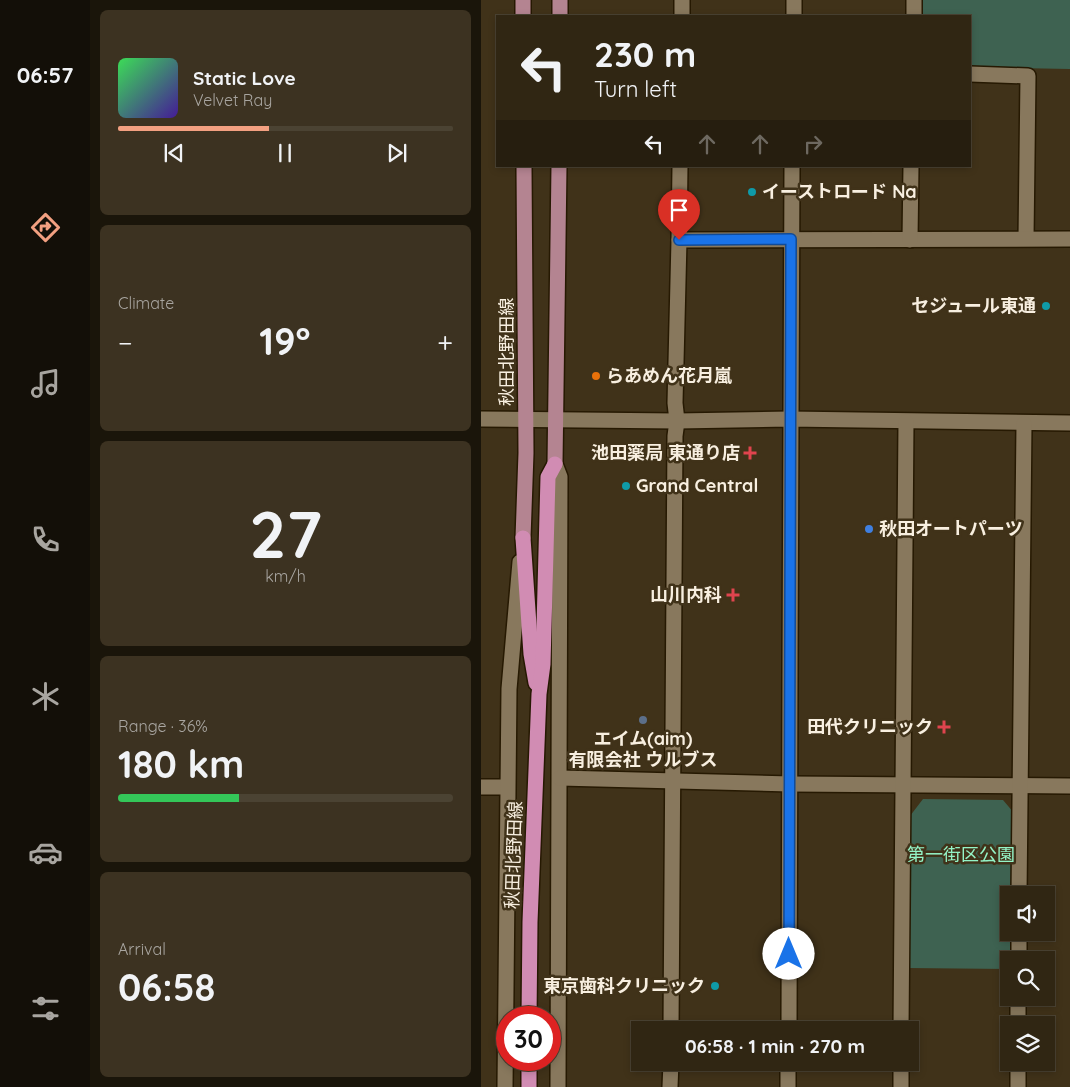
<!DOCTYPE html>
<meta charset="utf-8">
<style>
body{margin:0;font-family:Quicksand,"Noto Sans JP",sans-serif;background:#3c3221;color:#f1f3f6;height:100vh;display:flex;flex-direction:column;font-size:19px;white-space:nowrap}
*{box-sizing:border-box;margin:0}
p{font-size:16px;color:#a8a5a0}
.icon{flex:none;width:28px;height:28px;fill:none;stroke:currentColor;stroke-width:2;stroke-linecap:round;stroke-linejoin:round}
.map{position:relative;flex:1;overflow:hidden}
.details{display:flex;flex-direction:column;gap:10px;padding:10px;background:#1a150a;width:391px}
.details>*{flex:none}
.top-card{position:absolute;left:15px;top:15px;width:475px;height:152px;border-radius:0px;box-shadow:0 2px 8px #0003,0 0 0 1px #4b4333;background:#302613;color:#f1f3f6;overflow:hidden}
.fabs{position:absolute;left:519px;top:886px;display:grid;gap:10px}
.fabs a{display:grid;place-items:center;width:55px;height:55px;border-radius:0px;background:#302613;box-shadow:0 2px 8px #0003,0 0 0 1px #4b4333;font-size:25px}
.speed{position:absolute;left:15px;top:1006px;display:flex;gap:10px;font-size:25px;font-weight:700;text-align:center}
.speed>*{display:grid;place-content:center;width:65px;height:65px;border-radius:50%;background:#302613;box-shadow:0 2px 8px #0003,0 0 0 1px #4b4333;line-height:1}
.speed .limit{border:8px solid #d22;background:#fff;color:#111}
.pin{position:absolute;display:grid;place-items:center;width:42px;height:42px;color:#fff;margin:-51px -21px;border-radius:50% 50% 50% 0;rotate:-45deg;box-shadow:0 0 5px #0007}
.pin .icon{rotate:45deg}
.me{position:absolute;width:55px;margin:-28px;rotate:0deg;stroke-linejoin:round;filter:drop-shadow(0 0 4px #0008)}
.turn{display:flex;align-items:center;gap:18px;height:105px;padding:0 15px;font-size:22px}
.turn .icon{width:65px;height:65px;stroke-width:2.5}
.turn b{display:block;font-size:35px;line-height:42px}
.lanes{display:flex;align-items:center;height:48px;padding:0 15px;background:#0003;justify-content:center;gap:25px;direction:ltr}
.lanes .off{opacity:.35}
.big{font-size:38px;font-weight:700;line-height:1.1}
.details .tile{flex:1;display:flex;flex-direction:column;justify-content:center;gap:8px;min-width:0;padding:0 18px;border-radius:8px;background:#3c3221}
.details .dial{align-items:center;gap:0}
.dial b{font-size:65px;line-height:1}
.song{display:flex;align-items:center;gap:15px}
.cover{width:60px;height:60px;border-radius:8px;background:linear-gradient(135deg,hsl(130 70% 55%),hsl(260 70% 35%))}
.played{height:5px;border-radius:2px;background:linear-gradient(90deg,#f3a081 45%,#4b4333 45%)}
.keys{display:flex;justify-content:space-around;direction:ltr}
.heat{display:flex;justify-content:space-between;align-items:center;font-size:28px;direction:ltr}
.charge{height:8px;border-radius:4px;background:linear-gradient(90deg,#34c759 36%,#4b4333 0)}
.trip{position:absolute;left:150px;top:1021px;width:288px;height:50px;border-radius:0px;background:#302613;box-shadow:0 2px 8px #0003,0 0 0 1px #4b4333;font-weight:700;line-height:50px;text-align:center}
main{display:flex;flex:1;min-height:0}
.menu{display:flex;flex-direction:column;width:90px;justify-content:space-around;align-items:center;background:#130f08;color:#a8a5a0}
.menu .icon{width:35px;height:35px}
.menu .active{color:#f3a081}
.menu b{font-size:22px;color:#f1f3f6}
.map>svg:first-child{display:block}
.green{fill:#3e6251}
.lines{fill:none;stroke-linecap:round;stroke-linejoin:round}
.minor-casing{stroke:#261902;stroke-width:18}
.major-casing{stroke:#261902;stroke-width:18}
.highway-casing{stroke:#261902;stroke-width:18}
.minor{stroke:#88785d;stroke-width:15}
.major{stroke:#b48491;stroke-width:15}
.highway{stroke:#d18cb3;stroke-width:15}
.route-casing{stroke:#114b97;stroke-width:12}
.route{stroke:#1a73e8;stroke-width:9}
.culture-dot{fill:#0f9aa8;stroke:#403219;stroke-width:2}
.food-dot{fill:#e8710a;stroke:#403219;stroke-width:2}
.health-dot{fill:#e0444e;stroke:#403219;stroke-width:2}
.shop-dot{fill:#3f7fe0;stroke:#403219;stroke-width:2}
.service-dot{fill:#5c6f8a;stroke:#403219;stroke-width:2}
.labels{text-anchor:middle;stroke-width:5;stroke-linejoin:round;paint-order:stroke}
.poi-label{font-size:18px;font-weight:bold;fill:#f8efe0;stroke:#403219;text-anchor:end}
.street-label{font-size:18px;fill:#f8efe0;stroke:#403219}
.park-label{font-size:18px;fill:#94f4c7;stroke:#403219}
</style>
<main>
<nav class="menu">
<b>06:57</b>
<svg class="icon active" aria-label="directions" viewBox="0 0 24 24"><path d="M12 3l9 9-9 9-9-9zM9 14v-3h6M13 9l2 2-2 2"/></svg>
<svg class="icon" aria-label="music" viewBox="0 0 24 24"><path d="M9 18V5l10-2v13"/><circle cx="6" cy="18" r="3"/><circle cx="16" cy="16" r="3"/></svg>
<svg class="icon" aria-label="phone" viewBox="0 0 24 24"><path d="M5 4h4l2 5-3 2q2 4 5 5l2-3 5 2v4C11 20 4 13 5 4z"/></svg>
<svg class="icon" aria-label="climate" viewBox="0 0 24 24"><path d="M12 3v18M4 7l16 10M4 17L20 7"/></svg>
<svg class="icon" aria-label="car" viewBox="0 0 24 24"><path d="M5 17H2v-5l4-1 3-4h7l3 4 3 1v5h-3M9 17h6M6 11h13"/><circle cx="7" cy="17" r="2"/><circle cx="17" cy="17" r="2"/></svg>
<svg class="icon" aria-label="filters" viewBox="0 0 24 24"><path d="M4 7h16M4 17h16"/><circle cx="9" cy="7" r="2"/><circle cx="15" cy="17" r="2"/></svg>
</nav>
<section class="details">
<div class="tile">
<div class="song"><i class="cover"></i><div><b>Static Love</b><p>Velvet Ray</p></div></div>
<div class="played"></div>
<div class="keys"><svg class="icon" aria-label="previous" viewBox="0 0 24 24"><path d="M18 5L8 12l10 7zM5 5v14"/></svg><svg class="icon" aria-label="pause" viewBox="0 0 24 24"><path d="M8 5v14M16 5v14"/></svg><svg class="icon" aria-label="next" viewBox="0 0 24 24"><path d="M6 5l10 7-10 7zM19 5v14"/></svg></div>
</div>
<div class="tile"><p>Climate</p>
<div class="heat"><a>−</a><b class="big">19°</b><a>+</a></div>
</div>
<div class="tile dial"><b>27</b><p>km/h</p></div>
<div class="tile"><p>Range · 36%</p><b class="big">180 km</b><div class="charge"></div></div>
<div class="tile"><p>Arrival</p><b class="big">06:58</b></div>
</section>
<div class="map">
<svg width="589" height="1087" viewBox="0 0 589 1087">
<rect width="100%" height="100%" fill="#403219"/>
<g class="green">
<polygon points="439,0 589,0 589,69 489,67 489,16 438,16"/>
<polygon points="442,799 522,800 533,813 531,895 528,895 528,932 531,933 530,960 528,960 527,969 426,968 429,816"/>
</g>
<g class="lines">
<g class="minor-casing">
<g id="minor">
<polyline points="201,16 201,0"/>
<polyline points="313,16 313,0"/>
<polyline points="433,16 433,0"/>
<polyline points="489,74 547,76 545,238"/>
<polyline points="199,166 198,240 589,239"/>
<polyline points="429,240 430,166"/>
<polyline points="0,419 196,421 308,419 589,423"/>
<polyline points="74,464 79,477 77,1087"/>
<polyline points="79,778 310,784 589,786"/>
<polyline points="0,787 26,787"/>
<polyline points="538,895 543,424"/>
<polyline points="538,960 538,932"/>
<polyline points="537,1025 537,998"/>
<polyline points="190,1030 194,436 196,421 194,403 198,240"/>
<path d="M308,1030C310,742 308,454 311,166"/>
<polyline points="420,1030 425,422"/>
<polyline points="24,1087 28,689 39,562"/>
<polyline points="189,1087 190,1062"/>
<polyline points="307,1087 307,1062"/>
<polyline points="420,1087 420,1062"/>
<polyline points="537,1087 537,1062"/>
</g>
</g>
<g class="major-casing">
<g id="major">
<polyline points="42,16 42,0"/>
<polyline points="79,16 79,0"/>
<polyline points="74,464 78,166"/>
<polyline points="42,538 45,453 43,166"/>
</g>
</g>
<g class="highway-casing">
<g id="highway">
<polyline points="42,538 50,654 55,683"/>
<polyline points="48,1018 49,922 58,694 62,664 67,477 74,464"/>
<polyline points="48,1087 48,1060"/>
</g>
</g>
<use href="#minor" class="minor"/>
<use href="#major" class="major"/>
<use href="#highway" class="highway"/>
</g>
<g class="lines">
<g class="route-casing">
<path id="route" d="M198,240L310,239C309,478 310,716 308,954"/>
</g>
<use href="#route" class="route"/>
</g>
<g class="culture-dot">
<circle cx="271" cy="192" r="5"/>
<circle cx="565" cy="306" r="5"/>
<circle cx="145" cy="486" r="5"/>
<circle cx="234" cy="986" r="5"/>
</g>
<circle class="food-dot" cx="115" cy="376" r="5"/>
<g class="health-dot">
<path d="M266.5 445.5h5v5h5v5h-5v5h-5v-5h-5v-5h5z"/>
<path d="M249.5 587.5h5v5h5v5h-5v5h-5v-5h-5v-5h5z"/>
<path d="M460.5 719.5h5v5h5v5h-5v5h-5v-5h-5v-5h5z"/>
</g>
<circle class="shop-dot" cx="388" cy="529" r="5"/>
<circle class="service-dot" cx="162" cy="720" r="5"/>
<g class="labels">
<g class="poi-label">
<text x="281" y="198" text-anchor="start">イーストロード Na</text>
<text x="555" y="312">セジュール東通</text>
<text x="125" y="382" text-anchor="start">らあめん花月嵐</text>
<text x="259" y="459">池田薬局 東通り店</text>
<text x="155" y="492" text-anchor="start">Grand Central</text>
<text x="398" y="535" text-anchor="start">秋田オートパーツ</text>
<text x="241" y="601">山川内科</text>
<text x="452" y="733">田代クリニック</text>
<text x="162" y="745" text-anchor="middle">エイム(aim)<tspan x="162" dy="21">有限会社 ウルブス</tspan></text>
<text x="224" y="992">東京歯科クリニック</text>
</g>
<g class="street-label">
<text transform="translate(26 352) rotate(-90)" y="6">秋田北野田線</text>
<text transform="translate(33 855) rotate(-88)" y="6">秋田北野田線</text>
</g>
<g class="park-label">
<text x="480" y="861">第一街区公園</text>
</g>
</g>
</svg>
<div class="fabs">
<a><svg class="icon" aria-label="sound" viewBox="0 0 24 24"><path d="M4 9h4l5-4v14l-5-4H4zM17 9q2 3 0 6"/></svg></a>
<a><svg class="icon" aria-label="search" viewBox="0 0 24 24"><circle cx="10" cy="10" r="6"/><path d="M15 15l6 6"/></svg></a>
<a><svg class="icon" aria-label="layers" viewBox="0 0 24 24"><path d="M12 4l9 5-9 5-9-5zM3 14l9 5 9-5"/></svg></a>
</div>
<div class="speed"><div class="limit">30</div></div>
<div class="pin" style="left:198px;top:240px;background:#d93025"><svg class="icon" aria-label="arrive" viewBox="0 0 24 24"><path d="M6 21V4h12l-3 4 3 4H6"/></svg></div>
<svg class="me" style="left:308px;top:954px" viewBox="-20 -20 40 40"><circle r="19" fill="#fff"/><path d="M0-13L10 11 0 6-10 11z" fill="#1a73e8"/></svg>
<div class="trip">06:58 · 1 min · 270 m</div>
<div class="top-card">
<div class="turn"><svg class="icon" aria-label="left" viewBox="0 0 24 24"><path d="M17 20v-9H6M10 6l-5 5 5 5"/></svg><div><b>230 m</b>Turn left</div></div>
<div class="lanes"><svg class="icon" aria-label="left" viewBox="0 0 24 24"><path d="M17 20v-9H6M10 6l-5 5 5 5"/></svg><svg class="icon off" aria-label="ahead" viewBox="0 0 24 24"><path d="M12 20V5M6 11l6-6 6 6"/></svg><svg class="icon off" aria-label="ahead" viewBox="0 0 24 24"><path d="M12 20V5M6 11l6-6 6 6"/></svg><svg class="icon off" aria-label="right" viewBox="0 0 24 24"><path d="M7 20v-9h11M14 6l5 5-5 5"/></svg></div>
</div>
</div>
</main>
